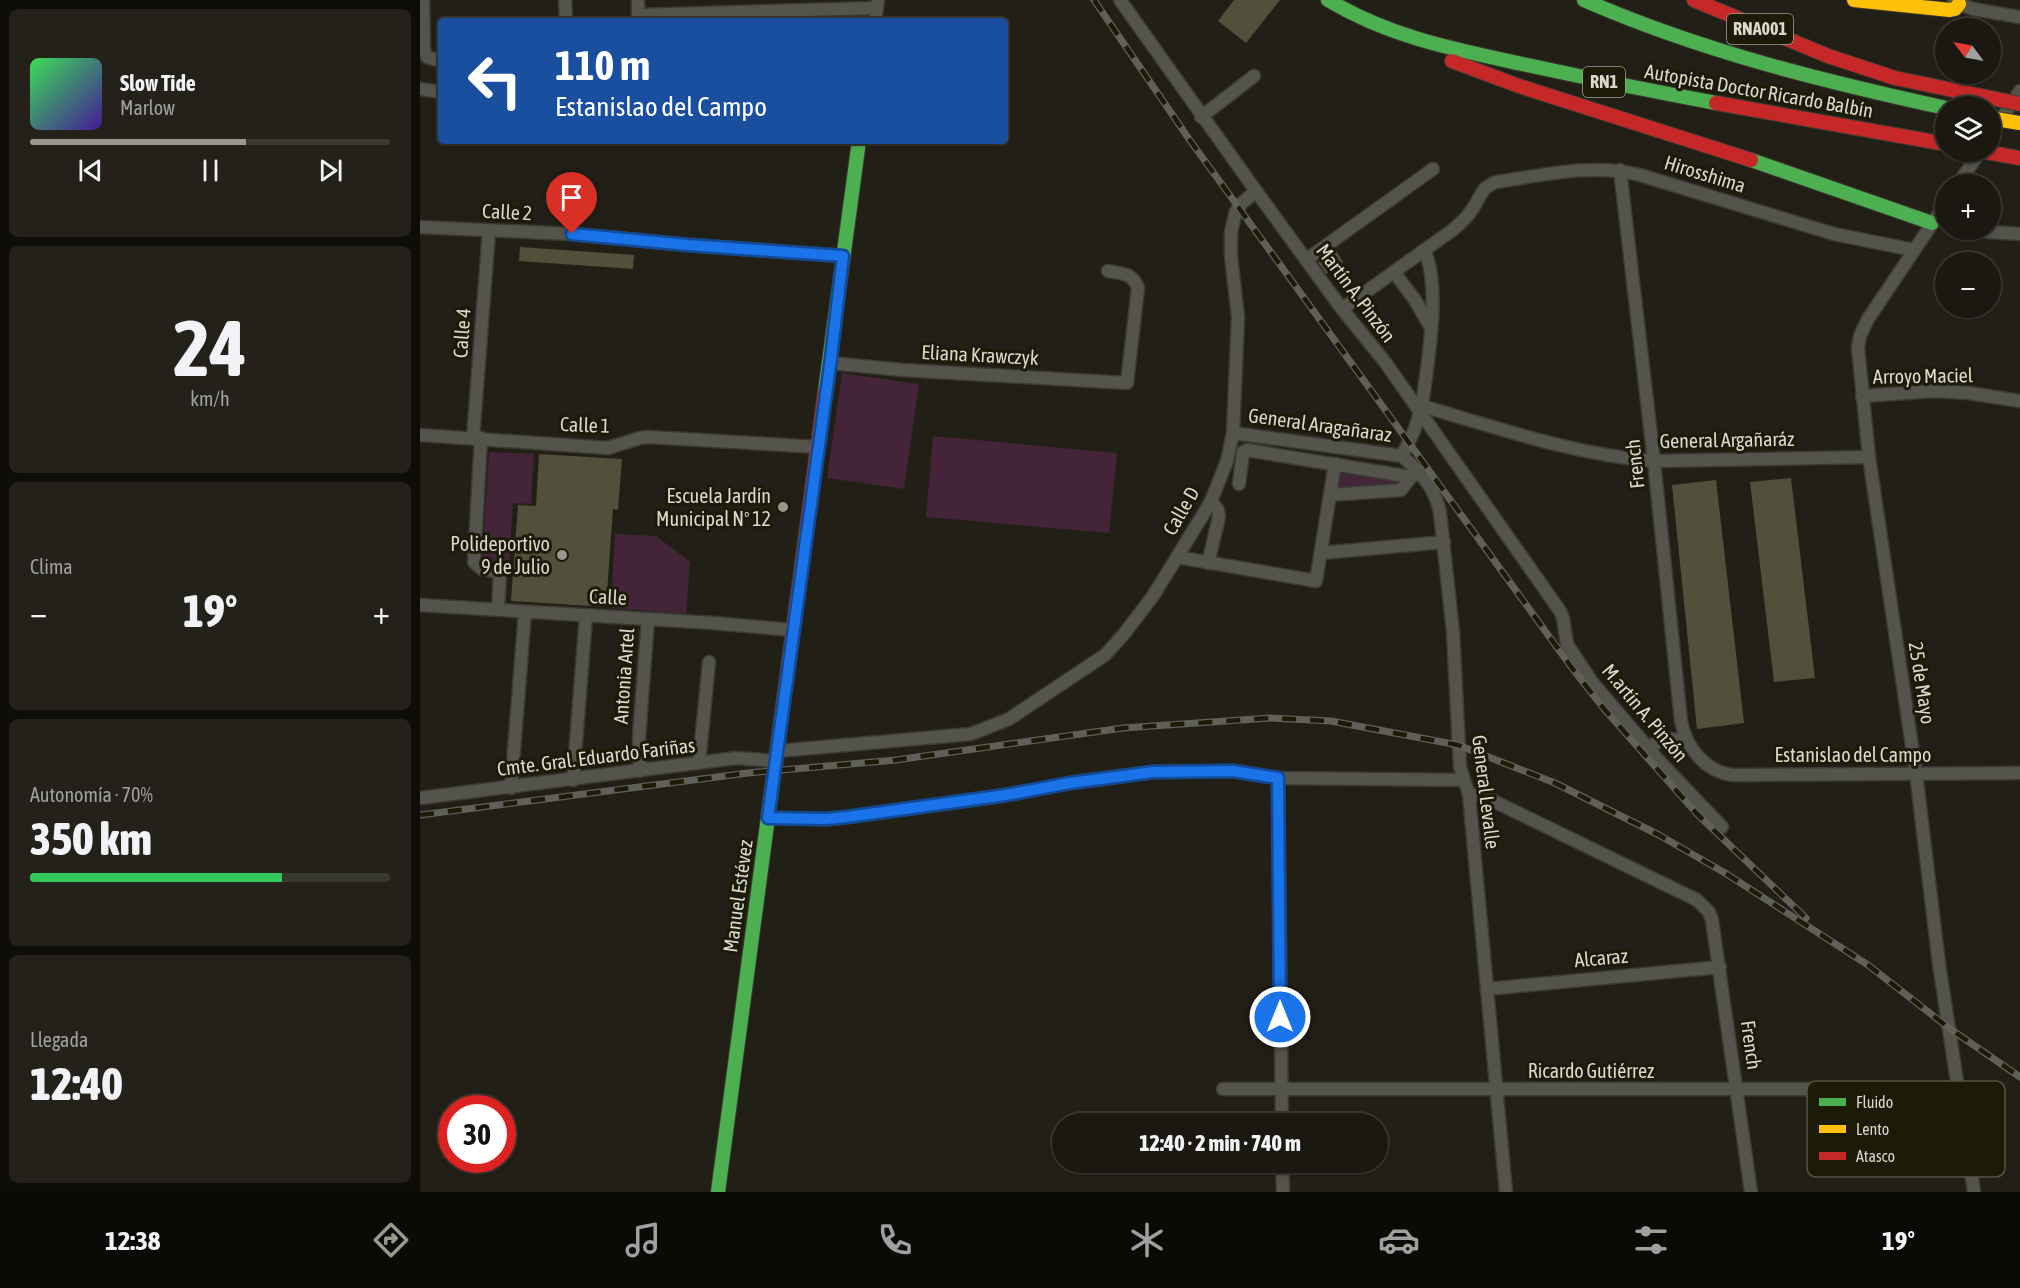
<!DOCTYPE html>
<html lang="es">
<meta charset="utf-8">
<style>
body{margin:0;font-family:"Asap Condensed",sans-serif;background:#232119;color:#f1f3f6;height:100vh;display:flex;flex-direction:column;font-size:22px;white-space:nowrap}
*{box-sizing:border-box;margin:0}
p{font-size:20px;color:#9fa09f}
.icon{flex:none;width:33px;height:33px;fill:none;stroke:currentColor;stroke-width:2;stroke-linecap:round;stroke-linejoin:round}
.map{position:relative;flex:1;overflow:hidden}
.sheet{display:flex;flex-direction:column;gap:9px;padding:9px;background:#0e0d09;width:420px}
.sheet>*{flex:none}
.banner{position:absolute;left:18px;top:18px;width:570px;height:126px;border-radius:6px;box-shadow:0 2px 4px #0004,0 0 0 2px #383730;background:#1a4fa0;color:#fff;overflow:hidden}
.needle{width:39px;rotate:302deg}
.fabs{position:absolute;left:1515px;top:18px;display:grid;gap:12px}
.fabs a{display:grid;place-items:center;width:66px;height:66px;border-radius:50%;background:#1a1810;box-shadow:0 2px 4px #0004,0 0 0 2px #383730;font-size:30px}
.speed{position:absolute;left:18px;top:1095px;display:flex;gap:12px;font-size:30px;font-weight:700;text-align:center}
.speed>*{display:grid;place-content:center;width:78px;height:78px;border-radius:50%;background:#1a1810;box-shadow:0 2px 4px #0004,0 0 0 2px #383730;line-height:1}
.speed .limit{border:9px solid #d22;background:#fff;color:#111}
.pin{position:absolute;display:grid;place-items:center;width:51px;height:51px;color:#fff;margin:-62px -26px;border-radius:50% 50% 50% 0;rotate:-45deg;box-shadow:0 0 6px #0007}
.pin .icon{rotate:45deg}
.me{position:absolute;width:66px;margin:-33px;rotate:0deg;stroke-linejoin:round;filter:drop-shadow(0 0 4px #0008)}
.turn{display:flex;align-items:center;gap:21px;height:126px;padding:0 18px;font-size:27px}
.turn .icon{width:78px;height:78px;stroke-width:2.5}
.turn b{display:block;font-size:42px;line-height:51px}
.big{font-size:45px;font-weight:800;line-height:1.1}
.sheet .widget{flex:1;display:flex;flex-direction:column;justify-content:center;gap:9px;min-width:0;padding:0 21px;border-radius:9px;background:#232119}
.sheet .dial{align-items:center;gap:0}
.dial b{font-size:78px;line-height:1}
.song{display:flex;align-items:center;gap:18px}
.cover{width:72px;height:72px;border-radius:9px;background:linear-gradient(135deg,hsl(130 70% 55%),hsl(260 70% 35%))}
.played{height:6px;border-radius:3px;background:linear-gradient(90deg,#99988d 60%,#383730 60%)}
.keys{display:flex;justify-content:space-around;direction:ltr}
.heat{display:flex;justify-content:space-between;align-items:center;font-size:33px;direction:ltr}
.charge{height:9px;border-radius:4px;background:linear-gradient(90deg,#34c759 70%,#383730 0)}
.trip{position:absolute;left:632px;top:1113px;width:336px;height:60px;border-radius:30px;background:#1a1810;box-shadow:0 2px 4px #0004,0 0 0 2px #383730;font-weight:800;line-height:60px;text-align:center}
.tabs{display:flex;height:96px;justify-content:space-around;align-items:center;background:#0a0a06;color:#9fa09f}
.tabs .icon{width:42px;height:42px}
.tabs .on{color:#99988d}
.tabs b{font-size:27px;color:#f1f3f6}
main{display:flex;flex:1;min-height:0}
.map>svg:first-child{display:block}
.green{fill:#442438}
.building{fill:#524f3a}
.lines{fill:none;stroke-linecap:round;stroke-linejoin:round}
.street-casing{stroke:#3c3b33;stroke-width:15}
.fast-casing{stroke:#3c3b33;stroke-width:16}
.slow-casing{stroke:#3c3b33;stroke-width:16}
.jam-casing{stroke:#3c3b33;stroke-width:16}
.street{stroke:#54534c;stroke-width:12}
.fast{stroke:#4caf50;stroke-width:14}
.slow{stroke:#ffc107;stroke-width:14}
.jam{stroke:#c62828;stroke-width:14}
.rail-casing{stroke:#616058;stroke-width:7}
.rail{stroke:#1c1b08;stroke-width:4.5;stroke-dasharray:14;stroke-linecap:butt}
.slow-bridge-casing{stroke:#3c3b33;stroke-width:16;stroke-linecap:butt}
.jam-bridge-casing{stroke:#3c3b33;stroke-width:16;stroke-linecap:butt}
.slow-bridge{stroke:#ffc107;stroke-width:14}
.jam-bridge{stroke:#c62828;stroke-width:14}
.route-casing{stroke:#114b97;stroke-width:15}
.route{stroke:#1a73e8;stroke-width:10}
.poi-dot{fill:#99988d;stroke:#1c1b08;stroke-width:2}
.labels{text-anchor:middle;stroke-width:6;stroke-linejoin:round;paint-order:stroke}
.shield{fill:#1c1b08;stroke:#a0a092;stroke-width:1.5}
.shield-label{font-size:18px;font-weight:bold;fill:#d9d9cd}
.street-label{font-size:20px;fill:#d9d9cd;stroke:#1c1b08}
.poi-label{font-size:20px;fill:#d9d9cd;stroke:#1c1b08;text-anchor:end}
.key{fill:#1c1b08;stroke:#555443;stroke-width:1.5}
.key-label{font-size:16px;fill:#d9d9cd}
</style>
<main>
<section class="sheet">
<div class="widget">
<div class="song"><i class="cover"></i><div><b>Slow Tide</b><p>Marlow</p></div></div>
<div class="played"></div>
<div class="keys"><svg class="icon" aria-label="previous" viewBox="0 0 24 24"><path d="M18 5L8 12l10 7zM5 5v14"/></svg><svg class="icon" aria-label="pause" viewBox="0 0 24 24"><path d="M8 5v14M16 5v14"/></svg><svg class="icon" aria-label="next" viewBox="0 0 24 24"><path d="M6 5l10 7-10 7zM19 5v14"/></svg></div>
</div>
<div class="widget dial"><b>24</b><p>km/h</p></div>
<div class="widget"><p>Clima</p>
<div class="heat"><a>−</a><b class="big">19°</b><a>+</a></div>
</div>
<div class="widget"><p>Autonomía · 70%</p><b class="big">350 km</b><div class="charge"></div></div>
<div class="widget"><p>Llegada</p><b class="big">12:40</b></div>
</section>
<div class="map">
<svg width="1600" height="1192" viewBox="0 0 1600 1192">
<rect width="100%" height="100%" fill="#222016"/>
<g class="green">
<polygon points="422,373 499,384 484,489 407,478"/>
<polygon points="513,436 697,453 689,533 506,517"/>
<polygon points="69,452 114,454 111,504 93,503 89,565 62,564"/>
<polygon points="919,469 982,481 976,486 916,488"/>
<polygon points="195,534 236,536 270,562 266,614 191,608"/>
</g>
<g class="building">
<polygon points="814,0 860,0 826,43 798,21"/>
<polygon points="100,247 214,255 213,269 99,261"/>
<polygon points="915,249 923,262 906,274 898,262"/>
<polygon points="119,454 202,459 198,510 193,509 186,607 91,601 98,505 116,506"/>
<polygon points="1371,478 1395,678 1354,682 1330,482"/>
<polygon points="1296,480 1324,723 1277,729 1252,485"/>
</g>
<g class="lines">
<g class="street-casing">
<g id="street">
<polyline points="3,0 4,49 7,57 21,61"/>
<polyline points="145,0 146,21"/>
<polyline points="218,0 218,21"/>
<polyline points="700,0 836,191 922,309 965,362 1140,611 1143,618 1147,644 1172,682 1240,762 1302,827"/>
<polyline points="1534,2 1553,9 1600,17"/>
<polyline points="218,15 457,8"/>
<polyline points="455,21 458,0"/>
<polyline points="0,89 21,92"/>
<polyline points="781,117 834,76"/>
<polyline points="1570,135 1600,91"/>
<path d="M1200,170L1234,461L1261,721C1266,748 1286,772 1313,775L1600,773"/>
<polyline points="1538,184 1560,152"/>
<polyline points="1526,203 1448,319 1440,336 1438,348 1449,457 1496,773 1519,964 1554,1192"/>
<polyline points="0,227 152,234 269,245 423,256"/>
<polyline points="1540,230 1600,234"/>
<polyline points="886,260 1013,169"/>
<polyline points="974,272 995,300 1011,328"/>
<path d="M922,309L1034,229C1040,223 1047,218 1051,211C1061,198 1060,188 1076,182C1124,175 1172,163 1220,175L1414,234L1494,250"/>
<path d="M410,363L483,370L707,383L718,288C713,273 703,274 688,271"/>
<polyline points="1442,396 1514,391 1549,393 1600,401"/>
<path d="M1002,406C1007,366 1022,286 1004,250"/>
<polyline points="813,433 982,456"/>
<polyline points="0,435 188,448 220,438 229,437 399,447"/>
<polyline points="53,438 69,231"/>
<polyline points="61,438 54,562 62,569 80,572 78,609"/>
<path d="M982,456C1001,473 1015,487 1020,513L1033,632L1040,767L1049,795L1086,1192"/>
<path d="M982,456L994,431L1002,406C1078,428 1155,455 1234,461L1449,457"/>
<polyline points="819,484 823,452 827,450 991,477 1000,472"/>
<polyline points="910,495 981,490 991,477"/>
<polyline points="901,553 1024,542"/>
<polyline points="757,557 896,581 915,464"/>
<polyline points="788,563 799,517 798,510 791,501"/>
<polyline points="0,605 293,623 373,630"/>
<polyline points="1227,748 1243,739 1265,740"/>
<polyline points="358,751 551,734 589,719 685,655 704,634 733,596 781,518 791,501 807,461 813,433 818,317 811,256 811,232 816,211 821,204 836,191"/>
<polyline points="279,763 289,662"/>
<polyline points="220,771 219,737 228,619"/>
<polyline points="858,778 862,1124"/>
<polyline points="153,780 166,616"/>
<polyline points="91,788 105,612"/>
<polyline points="1049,795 1061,795 1277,900 1289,912 1292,920 1331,1192"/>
<polyline points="0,798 316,758 357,761"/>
<polyline points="348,818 407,819 427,817 587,795 650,783 733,772 813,771 858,778 1043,780"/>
<polyline points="1067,989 1300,967"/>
<polyline points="803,1089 1539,1089"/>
<polyline points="862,1162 863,1192"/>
</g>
</g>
<g class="fast-casing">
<g id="fast">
<path d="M908,0C970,37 1033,49 1102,64C1167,78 1231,91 1296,103"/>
<path d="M1164,0C1281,51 1402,81 1526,108"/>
<polyline points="1331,160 1512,223"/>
<polyline points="405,392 439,141"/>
<polyline points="298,1192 352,787"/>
</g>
</g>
<g class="slow-casing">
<polyline id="slow" points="1434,0 1530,10 1535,9 1539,4"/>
</g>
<g class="jam-casing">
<g id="jam">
<polyline points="1274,0 1408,56"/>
<polyline points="1032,61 1099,86 1331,160"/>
<polyline points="1296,103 1526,144"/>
<polyline points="1566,152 1600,158"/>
<polyline points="352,787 405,392"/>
</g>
</g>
<use href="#street" class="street"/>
<use href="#fast" class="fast"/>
<use href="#slow" class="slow"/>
<use href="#jam" class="jam"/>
<g class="rail-casing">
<g id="rail">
<polyline points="674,0 769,139 1152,668 1185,710 1278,815 1386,918"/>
<polyline points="0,815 328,773 476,760 703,728 850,718 911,721 1038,745 1135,783 1239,835 1305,873 1448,965 1529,1028 1600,1077"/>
</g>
</g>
<use href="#rail" class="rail"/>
<g class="slow-bridge-casing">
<polyline id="slow-bridge" points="1570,118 1600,123"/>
</g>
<g class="jam-bridge-casing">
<polyline id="jam-bridge" points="1408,56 1475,78 1600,104"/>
</g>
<use href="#slow-bridge" class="slow-bridge"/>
<use href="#jam-bridge" class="jam-bridge"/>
</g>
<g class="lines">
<g class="route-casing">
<polyline id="route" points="152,234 268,245 423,256 411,358 348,818 406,819 427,817 586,795 650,783 733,772 813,771 858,778 860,1017"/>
</g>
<use href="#route" class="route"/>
</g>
<g class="poi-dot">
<circle cx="363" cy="507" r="6"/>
<circle cx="142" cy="555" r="6"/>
</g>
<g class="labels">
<g class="shield">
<rect x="1307" y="14" width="66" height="30" rx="4.5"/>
<rect x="1163" y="67" width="42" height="30" rx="4.5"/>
</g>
<g class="shield-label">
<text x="1340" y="35">RNA001</text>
<text x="1184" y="88">RN1</text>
</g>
<g class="street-label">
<text transform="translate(1339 91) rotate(10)" y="7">Autopista Doctor Ricardo Balbín</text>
<text transform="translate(1285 174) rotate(17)" y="7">Hirosshima</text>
<text transform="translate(87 212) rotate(3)" y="7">Calle 2</text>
<text transform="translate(936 293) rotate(53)" y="7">Martín A. Pinzón</text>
<text transform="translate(42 333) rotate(-86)" y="7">Calle 4</text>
<text transform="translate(560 355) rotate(3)" y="7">Eliana Krawczyk</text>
<text transform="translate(1503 376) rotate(-1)" y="7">Arroyo Maciel</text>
<text transform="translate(165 425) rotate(2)" y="7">Calle 1</text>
<text transform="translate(900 425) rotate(8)" y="7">General Aragañaraz</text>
<text transform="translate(1307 440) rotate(-1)" y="7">General Argañaráz</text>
<text transform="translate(1215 464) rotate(-96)" y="7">French</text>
<text transform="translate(761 511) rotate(-60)" y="7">Calle D</text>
<text transform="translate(188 597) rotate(3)" y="7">Calle</text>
<text transform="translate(204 676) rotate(-86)" y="7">Antonia Artel</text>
<text transform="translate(1502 683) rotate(81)" y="7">25 de Mayo</text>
<text transform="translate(1225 713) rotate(50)" y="7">M.artín A. Pinzón</text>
<text x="1433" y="762">Estanislao del Campo</text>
<text transform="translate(176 757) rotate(-7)" y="7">Cmte. Gral. Eduardo Fariñas</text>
<text transform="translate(1066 792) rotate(83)" y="7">General Levalle</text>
<text transform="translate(318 896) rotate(-82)" y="7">Manuel Estévez</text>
<text transform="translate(1181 958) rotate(-5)" y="7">Alcaraz</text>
<text transform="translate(1331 1045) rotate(82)" y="7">French</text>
<text x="1171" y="1078">Ricardo Gutiérrez</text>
</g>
<g class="poi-label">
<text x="351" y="503">Escuela Jardín<tspan x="351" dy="23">Municipal Nº 12</tspan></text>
<text x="130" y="551">Polideportivo<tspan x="130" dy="23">9 de Julio</tspan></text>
</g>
</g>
<rect x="1387" y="1081" width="198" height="96" rx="9" class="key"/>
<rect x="1399" y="1098" width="27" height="8" fill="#4caf50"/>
<rect x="1399" y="1125" width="27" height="8" fill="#ffc107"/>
<rect x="1399" y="1152" width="27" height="8" fill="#c62828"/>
<g class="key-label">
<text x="1436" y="1108">Fluido</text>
<text x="1436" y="1135">Lento</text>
<text x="1436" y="1162">Atasco</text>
</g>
</svg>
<div class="fabs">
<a><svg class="needle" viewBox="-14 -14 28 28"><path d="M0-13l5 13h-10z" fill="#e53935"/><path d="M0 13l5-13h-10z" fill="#9fa09f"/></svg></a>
<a><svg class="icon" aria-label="layers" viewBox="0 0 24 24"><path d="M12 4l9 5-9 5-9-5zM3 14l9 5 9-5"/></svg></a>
<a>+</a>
<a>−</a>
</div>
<div class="speed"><div class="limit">30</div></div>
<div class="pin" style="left:152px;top:234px;background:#d93025"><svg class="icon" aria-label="arrive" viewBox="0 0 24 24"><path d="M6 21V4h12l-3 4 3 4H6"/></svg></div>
<svg class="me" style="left:860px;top:1017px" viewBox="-20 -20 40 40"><circle r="17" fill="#1a73e8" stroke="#fff" stroke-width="3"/><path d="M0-11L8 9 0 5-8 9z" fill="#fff"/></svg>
<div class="trip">12:40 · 2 min · 740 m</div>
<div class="banner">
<div class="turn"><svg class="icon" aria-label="left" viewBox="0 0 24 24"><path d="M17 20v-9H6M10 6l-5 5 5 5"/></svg><div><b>110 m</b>Estanislao del Campo</div></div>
</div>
</div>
</main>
<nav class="tabs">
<b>12:38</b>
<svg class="icon on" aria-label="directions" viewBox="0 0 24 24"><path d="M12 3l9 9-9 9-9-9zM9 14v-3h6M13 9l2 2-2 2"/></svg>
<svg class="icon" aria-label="music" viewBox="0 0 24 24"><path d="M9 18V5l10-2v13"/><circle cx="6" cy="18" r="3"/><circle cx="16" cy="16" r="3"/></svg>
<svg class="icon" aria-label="phone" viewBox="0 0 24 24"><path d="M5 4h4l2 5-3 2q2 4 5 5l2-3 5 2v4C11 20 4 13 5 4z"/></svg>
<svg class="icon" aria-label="climate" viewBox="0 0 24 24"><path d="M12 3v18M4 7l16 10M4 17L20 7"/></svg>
<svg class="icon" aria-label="car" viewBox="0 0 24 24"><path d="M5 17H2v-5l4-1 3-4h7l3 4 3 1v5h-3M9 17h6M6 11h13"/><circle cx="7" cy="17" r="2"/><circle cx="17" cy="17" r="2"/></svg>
<svg class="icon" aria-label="filters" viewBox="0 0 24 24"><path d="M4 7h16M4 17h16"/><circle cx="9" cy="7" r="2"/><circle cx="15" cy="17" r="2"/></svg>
<b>19°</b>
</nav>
